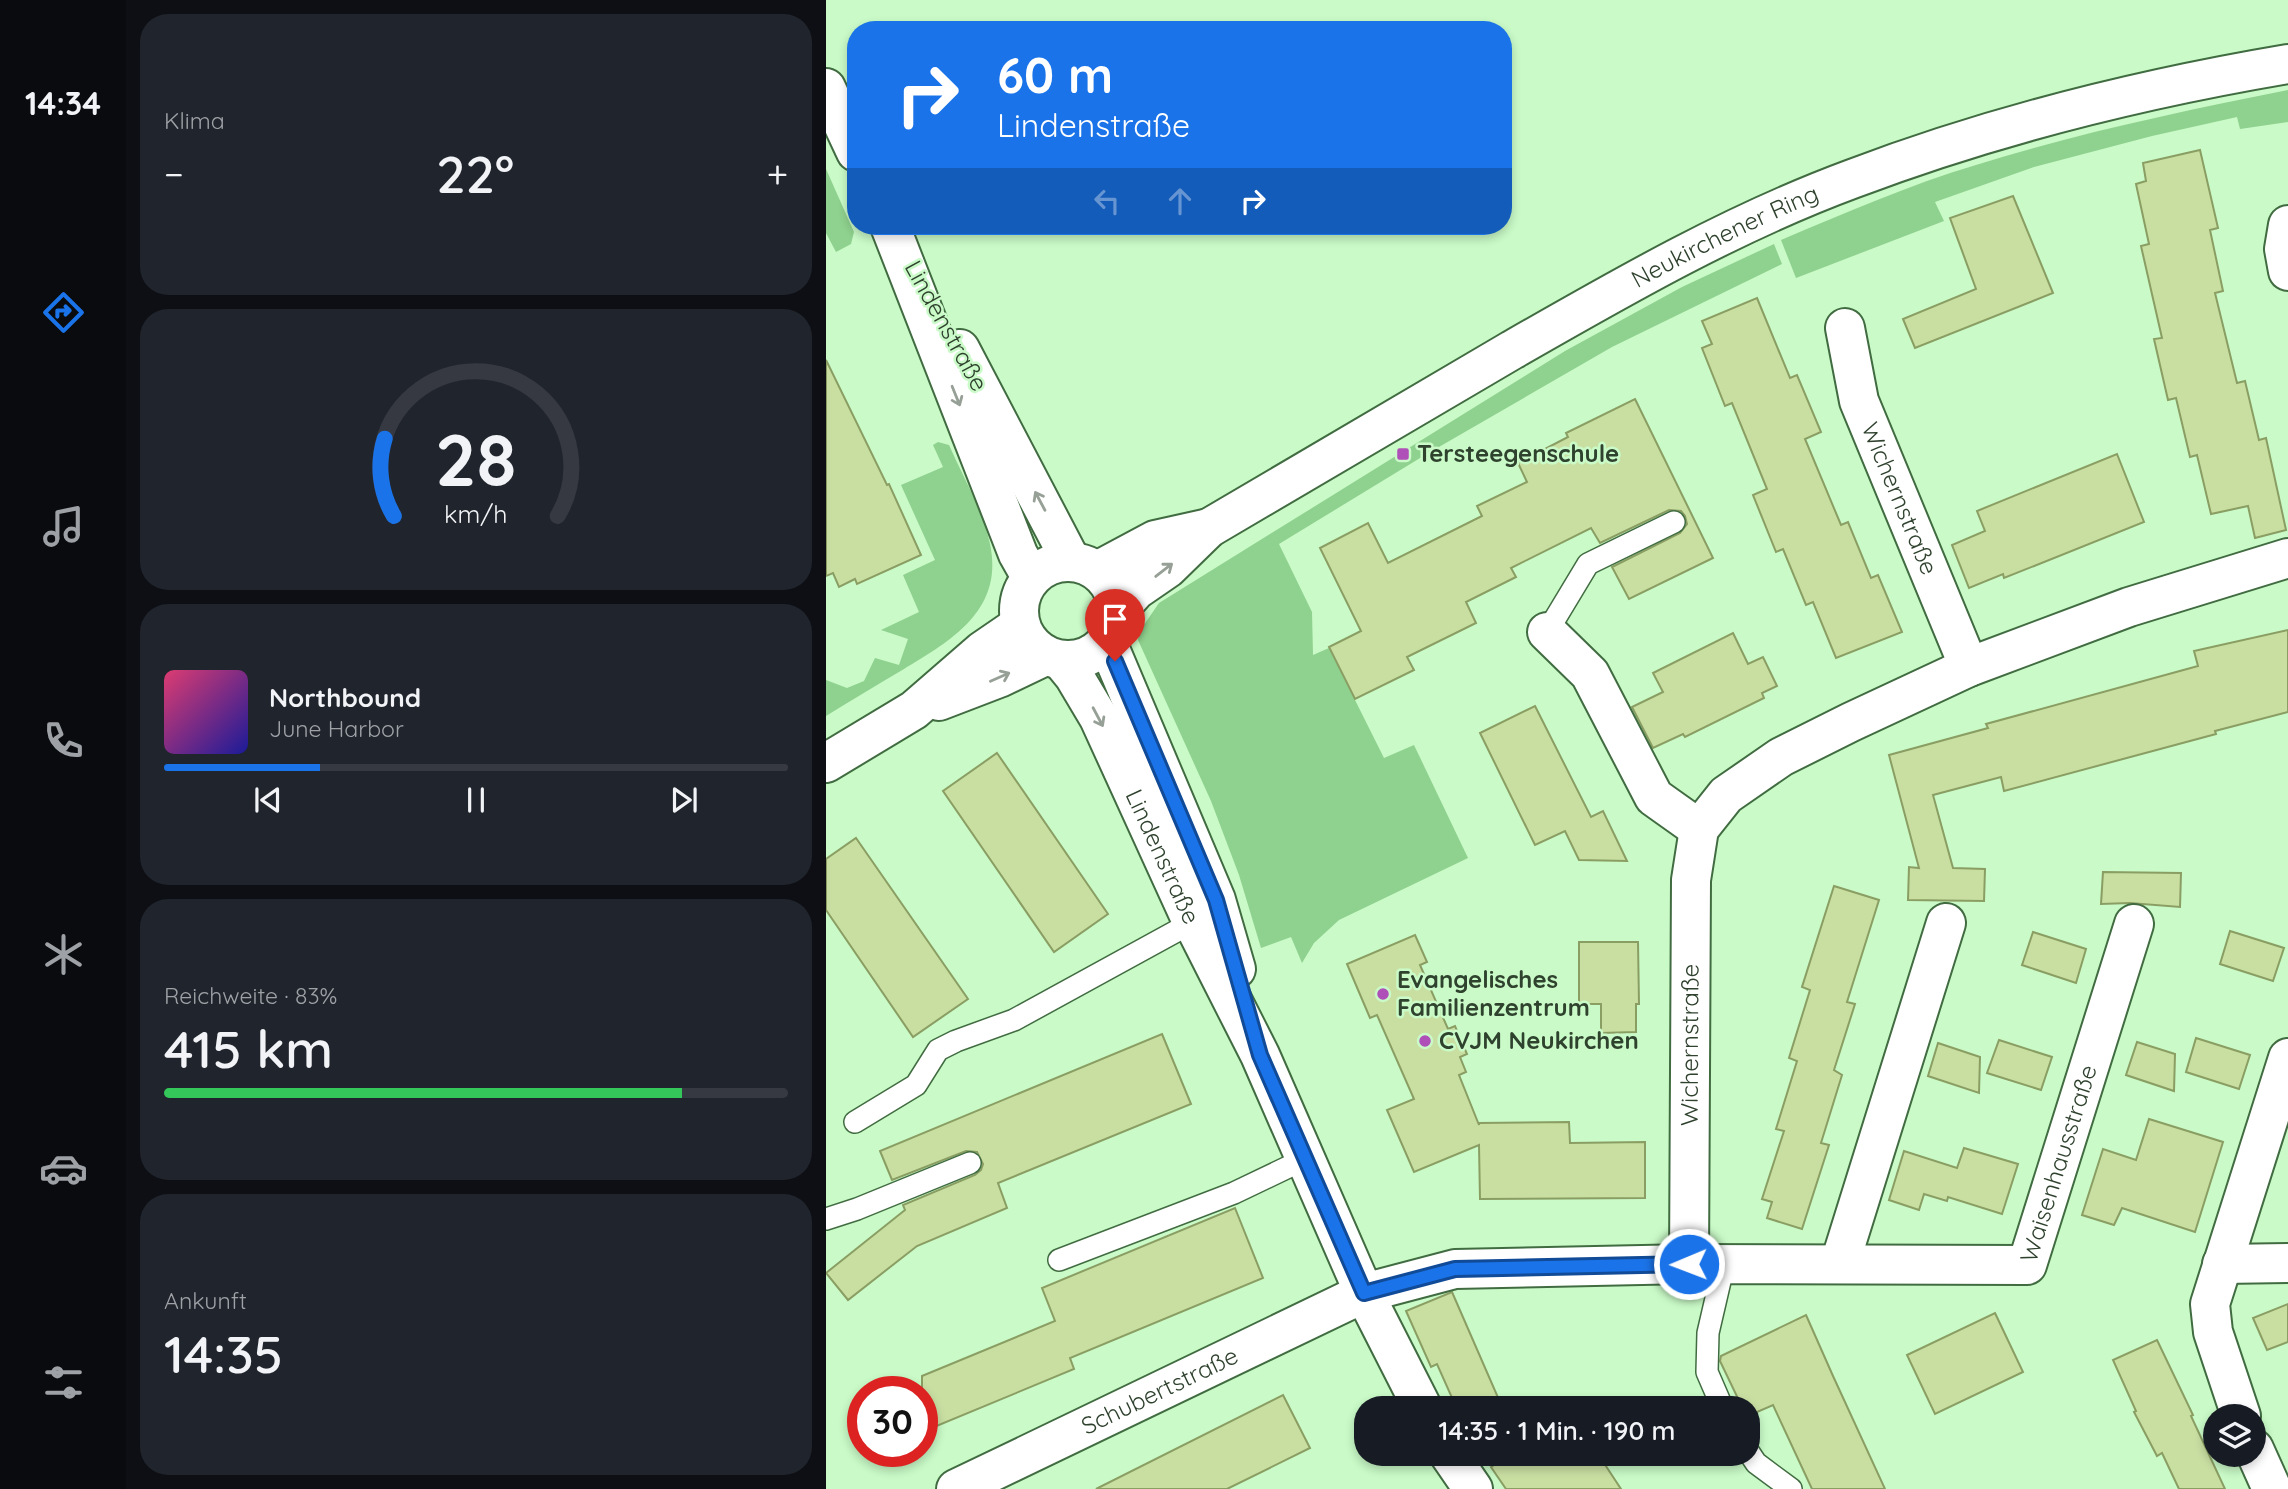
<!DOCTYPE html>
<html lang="de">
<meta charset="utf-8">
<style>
body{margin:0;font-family:Quicksand,sans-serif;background:#20242c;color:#f1f3f6;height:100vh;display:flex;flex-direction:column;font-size:26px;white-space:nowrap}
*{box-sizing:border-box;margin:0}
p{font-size:23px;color:#9ea1a6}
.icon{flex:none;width:38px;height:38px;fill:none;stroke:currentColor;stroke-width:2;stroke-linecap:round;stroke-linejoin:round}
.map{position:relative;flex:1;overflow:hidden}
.side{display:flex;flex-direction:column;gap:14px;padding:14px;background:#0d0f14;width:700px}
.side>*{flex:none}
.top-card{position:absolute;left:21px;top:21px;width:665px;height:214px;border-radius:28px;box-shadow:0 4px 10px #0003;background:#1a73e8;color:#fff;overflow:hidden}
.fabs{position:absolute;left:1377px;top:1404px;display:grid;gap:14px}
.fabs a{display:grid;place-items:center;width:63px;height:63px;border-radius:50%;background:#171b24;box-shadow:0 4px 10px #0003;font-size:35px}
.speed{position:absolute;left:21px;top:1376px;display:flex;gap:14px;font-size:35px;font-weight:700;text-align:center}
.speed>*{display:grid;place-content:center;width:91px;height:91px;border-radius:50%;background:#171b24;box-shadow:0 4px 10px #0003;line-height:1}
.speed .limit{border:10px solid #d22;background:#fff;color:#111}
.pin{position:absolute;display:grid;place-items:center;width:60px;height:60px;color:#fff;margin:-72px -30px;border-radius:50% 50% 50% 0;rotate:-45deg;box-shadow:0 0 7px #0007}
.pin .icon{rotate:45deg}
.me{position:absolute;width:77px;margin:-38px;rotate:269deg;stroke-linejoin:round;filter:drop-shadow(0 0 5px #0008)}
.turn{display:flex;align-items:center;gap:24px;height:147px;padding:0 35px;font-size:32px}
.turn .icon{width:91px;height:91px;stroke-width:2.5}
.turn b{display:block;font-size:49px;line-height:60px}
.lanes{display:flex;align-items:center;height:66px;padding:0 35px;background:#0003;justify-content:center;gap:35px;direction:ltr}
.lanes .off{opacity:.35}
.big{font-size:52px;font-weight:600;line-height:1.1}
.side .widget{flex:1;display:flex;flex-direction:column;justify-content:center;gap:10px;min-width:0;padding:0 24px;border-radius:28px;background:#20242c}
.side .dial{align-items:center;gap:0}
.dial svg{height:182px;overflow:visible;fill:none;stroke:#363941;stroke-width:7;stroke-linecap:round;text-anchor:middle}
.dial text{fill:#f1f3f6;stroke:none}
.song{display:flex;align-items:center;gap:21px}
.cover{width:84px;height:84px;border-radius:10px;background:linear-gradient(135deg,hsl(340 70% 55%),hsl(240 70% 35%))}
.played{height:7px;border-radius:4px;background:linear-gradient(90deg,#1a73e8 25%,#363941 25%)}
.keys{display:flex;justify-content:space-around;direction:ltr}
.heat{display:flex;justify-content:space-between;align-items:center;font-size:38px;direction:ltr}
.charge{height:10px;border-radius:5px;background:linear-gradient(90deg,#34c759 83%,#363941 0)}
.trip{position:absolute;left:528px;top:1396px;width:406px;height:70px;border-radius:28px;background:#171b24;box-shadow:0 4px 10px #0003;font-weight:600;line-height:70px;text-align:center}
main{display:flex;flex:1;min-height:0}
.tab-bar{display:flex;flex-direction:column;width:126px;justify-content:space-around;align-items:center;background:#090b0e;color:#9ea1a6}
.tab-bar .icon{width:49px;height:49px}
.tab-bar .current{color:#1a73e8}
.tab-bar b{font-size:32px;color:#f1f3f6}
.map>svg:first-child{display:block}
.green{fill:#8fd18e}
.building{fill:#c9dfa2;stroke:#8a9e63;stroke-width:2}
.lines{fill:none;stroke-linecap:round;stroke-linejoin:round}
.lane-casing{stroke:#416c41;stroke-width:24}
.street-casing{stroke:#416c41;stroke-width:42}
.secondary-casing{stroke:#416c41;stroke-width:42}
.lane{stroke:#fff;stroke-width:21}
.street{stroke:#fff;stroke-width:38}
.secondary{stroke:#fff;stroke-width:38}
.oneway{stroke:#97a096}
.route-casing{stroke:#114b97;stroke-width:18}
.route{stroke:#1a73e8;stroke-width:12}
.poi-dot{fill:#af4fb8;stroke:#c9fac7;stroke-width:2.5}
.labels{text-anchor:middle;stroke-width:5;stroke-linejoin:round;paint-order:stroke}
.street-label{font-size:24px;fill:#2f422e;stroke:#c9fac7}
.poi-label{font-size:24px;font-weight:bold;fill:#2f422e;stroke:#c9fac7;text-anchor:start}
</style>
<main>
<nav class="tab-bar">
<b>14:34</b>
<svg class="icon current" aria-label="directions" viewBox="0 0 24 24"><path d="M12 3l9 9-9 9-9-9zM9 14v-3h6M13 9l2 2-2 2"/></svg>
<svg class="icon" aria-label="music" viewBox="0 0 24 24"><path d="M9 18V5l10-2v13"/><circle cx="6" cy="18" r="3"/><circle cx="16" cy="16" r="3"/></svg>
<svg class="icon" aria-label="phone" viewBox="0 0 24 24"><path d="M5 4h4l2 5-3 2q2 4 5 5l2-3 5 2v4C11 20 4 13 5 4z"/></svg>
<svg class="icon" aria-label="climate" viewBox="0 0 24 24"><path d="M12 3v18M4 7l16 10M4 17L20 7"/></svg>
<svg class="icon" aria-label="car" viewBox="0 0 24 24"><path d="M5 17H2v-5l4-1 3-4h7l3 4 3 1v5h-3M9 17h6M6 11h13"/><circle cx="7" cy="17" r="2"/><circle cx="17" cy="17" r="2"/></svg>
<svg class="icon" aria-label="filters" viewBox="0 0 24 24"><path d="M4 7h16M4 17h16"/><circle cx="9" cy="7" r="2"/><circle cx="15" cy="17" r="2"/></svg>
</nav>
<section class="side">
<div class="widget"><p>Klima</p>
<div class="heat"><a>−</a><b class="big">22°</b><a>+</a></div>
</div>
<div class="widget dial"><svg viewBox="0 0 100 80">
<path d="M14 69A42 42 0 1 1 86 69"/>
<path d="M14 69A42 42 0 0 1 10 35" stroke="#1a73e8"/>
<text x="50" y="56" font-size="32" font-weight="700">28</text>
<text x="50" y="72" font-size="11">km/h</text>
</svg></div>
<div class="widget">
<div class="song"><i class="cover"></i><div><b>Northbound</b><p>June Harbor</p></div></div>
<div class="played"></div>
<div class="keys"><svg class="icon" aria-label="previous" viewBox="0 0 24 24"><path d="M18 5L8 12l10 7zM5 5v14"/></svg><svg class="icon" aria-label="pause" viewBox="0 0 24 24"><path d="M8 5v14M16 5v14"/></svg><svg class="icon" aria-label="next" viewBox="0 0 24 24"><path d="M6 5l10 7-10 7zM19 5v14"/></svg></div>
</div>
<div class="widget"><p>Reichweite · 83%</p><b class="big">415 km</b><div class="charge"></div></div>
<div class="widget"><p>Ankunft</p><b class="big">14:35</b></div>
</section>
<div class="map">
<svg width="1462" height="1489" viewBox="0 0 1462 1489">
<rect width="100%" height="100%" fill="#c9fac7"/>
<g class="green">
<path d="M1462,90V122L1414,129L1411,117L1326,136L1208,167L1109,202L1118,221L970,278L955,240C1019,213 1083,185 1150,165C1252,133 1357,111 1462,90Z"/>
<polygon points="0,169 28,232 25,244 10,252 0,233"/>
<polygon points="948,244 956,264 786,347 599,455 453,544 486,612 487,655 503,648 558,758 588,745 642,858 513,920 488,943 476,963 465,937 435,948 413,875 385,801 312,640 313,632 333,603 739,351 856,287"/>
<path d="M112,442L123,445C137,477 157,510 164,544C178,610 126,640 78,669C52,684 26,700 0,716V680L21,688L38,681L49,658L73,665L82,639L55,630L93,612L77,575L109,560L75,485L117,467L107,445Z"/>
</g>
<g class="building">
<polygon points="1374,150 1392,228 1384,230 1397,291 1389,293 1411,383 1419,381 1433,440 1440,438 1460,530 1429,538 1422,506 1385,514 1371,455 1364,457 1350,398 1342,400 1328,339 1336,338 1315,246 1323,244 1310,184 1320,181 1317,163"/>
<polygon points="1187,196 1227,293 1089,348 1077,319 1150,289 1124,218"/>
<polygon points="931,298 964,378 971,375 995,432 979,439 1015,525 1022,522 1045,578 1052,575 1076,632 1010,658 987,602 980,605 957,549 950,552 927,495 941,489 906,403 899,406 876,348 886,344 876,321"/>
<polygon points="0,360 61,485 63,484 95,555 31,584 29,579 13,587 7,573 0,576"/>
<polygon points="809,399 887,558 803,599 786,567 854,533 861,524 859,516 855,511 843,510 774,543 765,528 685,568 690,577 640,602 650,623 581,657 588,670 529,699 503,647 535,631 494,548 542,523 562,563 656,516 651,506 701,482 692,463 742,437 740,433"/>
<polygon points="1291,454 1318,522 1178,578 1177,574 1143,588 1126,545 1159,531 1151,511"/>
<polygon points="1462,630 1462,712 1389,731 1390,734 1178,791 1175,777 1107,795 1127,868 1159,869 1158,901 1082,900 1083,867 1093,868 1063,755 1162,728 1160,724 1372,666 1368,651"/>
<polygon points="907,633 922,664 937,657 951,686 936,693 938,698 859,737 857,734 827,748 806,707 837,692 827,673"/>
<polygon points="709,706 765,817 777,811 801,861 753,860 739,831 709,845 654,733"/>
<polygon points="171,753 282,914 228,952 117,791"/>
<polygon points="30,838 142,999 87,1037 0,910 0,859"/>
<polygon points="1277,872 1355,873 1354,907 1304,903 1275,904"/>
<polygon points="1008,886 1053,900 1021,1002 1029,1004 1008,1070 1016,1075 995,1143 1003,1145 976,1229 941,1218 946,1202 936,1199 958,1131 950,1129 971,1061 963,1058 984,990 976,987"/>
<polygon points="1404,931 1458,948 1447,981 1394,964"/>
<polygon points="1207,932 1260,949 1250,983 1196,965"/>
<polygon points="589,935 601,962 594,965 622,1029 629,1026 641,1054 634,1057 640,1072 633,1075 653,1125 653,1123 743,1122 744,1143 819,1142 819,1198 654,1199 653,1145 588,1172 561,1110 588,1099 551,1015 544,1018 521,964"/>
<polygon points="753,942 812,942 813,1004 810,1004 810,1032 775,1033 775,1004 753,1004"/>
<polygon points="336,1034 365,1104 172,1183 181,1208 91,1246 22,1300 0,1273 79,1210 77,1205 149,1175 155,1170 157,1164 151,1152 140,1151 66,1180 54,1151"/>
<polygon points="1370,1038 1424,1055 1413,1089 1360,1072"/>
<polygon points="1173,1040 1226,1057 1215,1090 1161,1073"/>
<polygon points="1311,1042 1349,1054 1348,1091 1300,1075"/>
<polygon points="1112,1043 1154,1057 1153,1093 1102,1076"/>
<polygon points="1323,1119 1397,1142 1369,1232 1296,1208 1288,1225 1256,1215 1277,1149 1310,1160"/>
<polygon points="1138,1148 1192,1164 1176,1214 1122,1197 1121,1201 1098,1194 1093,1210 1063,1200 1078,1151 1131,1168"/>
<polygon points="409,1208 437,1278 244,1358 248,1369 96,1432 96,1376 229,1321 216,1288"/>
<polygon points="626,1292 677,1409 631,1409 611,1364 605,1367 580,1311"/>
<polygon points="1462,1304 1462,1342 1441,1350 1427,1318"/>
<polygon points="1169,1313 1197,1372 1109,1414 1081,1355"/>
<polygon points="980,1315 1007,1376 1059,1489 986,1489 947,1405 922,1416 922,1409 917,1409 894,1361 895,1356"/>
<polygon points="1331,1340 1367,1415 1365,1416 1399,1489 1353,1489 1336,1453 1331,1456 1308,1412 1310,1411 1287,1360"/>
<polygon points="457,1395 484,1448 401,1489 270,1489"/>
<polygon points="686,1454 772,1454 795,1489 680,1489 665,1467"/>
</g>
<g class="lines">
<g class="lane-casing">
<g id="lane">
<polyline points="721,632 762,564 848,522"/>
<polyline points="29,1122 90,1085 112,1050 130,1041 188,1020 367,922"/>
<polyline points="0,1219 31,1209 144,1163"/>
<polyline points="233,1260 408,1193 479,1159"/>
<polyline points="897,1409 881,1372 882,1333 898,1264"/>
<polyline points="922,1451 930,1463 965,1489"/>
</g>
</g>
<g class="street-casing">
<g id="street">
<polyline points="1462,225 1458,249 1462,271"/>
<path id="s1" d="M1019,328L1033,401L1143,667"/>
<polyline points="721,632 764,674 828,797 873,829"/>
<polyline points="281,642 390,900 410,969"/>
<path id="s2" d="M235,660L248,676L273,718L363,915L434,1055L538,1293L597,1409"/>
<polyline points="1014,1263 1120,923"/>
<path id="s3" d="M863,1264L865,880L873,829L900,795L955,757L1025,722L1143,667L1303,607L1462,558"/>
<polyline points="1396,1264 1462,1263"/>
<polyline points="1415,1416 1387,1332 1384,1304 1462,1058"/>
<polyline points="1428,1449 1446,1489"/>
<polyline points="623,1454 647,1489"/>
<path id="s4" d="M130,1489L538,1293L629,1269L863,1264L1201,1265L1308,924"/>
</g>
</g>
<g class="secondary-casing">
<g id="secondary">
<polyline points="0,88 30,152"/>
<polyline points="64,226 192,554 205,577"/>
<polyline points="134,349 245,561"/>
<circle cx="242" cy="611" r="49"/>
<polyline points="271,571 329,540 383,528"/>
<path id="s5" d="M292,610L310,590L342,568L383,528C484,468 585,409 686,350C796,287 907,223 1026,179C1166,126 1314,89 1462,64"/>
<polyline points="113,701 173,678 219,656"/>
<polyline points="0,763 88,710 156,651 194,625"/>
</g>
</g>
<use href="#lane" class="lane"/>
<use href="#street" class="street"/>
<use href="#secondary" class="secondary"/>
</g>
<defs><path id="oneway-shaft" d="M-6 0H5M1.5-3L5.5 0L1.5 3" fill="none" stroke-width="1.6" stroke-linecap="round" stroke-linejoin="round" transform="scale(1.75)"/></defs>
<g class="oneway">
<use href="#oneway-shaft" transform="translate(130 396) rotate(68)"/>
<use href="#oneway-shaft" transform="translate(214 501) rotate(-118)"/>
<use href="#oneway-shaft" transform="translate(338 570) rotate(-38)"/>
<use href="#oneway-shaft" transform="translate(174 677) rotate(-24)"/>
<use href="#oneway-shaft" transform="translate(272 717) rotate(62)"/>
</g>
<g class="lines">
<g class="route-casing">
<polyline id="route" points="289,661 390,900 434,1055 538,1293 629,1269 863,1264"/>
</g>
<use href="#route" class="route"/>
</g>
<g class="poi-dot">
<rect x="570" y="447" width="14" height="14" rx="3.5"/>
<circle cx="557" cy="994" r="7"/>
<circle cx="599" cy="1041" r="7"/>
</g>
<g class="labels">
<g class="street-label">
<text dy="8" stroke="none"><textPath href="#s5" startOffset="716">Neukirchener Ring</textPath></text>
<text transform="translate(120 326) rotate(61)" y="8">Lindenstraße</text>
<text dy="8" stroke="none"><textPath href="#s1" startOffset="180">Wichernstraße</textPath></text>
<text dy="8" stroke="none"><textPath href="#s2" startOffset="222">Lindenstraße</textPath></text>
<text dy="8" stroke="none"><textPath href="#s3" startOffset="219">Wichernstraße</textPath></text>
<text dy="8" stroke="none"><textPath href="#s4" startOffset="1225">Waisenhausstraße</textPath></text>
<text dy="8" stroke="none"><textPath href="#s4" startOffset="226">Schubertstraße</textPath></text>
</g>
<g class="poi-label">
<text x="591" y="462">Tersteegenschule</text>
<text x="571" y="988">Evangelisches<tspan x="571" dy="28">Familienzentrum</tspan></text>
<text x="613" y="1049">CVJM Neukirchen</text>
</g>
</g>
</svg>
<div class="fabs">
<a><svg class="icon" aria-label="layers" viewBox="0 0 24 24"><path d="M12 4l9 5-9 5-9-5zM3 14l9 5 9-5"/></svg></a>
</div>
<div class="speed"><div class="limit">30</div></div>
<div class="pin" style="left:289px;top:661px;background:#d93025"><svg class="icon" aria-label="arrive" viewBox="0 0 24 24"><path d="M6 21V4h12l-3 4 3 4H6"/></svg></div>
<svg class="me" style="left:863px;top:1264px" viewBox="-20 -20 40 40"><circle r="17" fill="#1a73e8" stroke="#fff" stroke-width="3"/><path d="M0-11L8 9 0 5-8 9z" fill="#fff"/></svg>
<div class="trip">14:35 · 1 Min. · 190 m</div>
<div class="top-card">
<div class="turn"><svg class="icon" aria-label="right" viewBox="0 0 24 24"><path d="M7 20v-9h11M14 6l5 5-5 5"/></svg><div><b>60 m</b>Lindenstraße</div></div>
<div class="lanes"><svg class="icon off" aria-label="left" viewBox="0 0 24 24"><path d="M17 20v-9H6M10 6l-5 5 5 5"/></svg><svg class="icon off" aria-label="ahead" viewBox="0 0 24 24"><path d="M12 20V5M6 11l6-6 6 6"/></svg><svg class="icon" aria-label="right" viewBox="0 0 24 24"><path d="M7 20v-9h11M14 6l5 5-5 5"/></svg></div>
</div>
</div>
</main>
